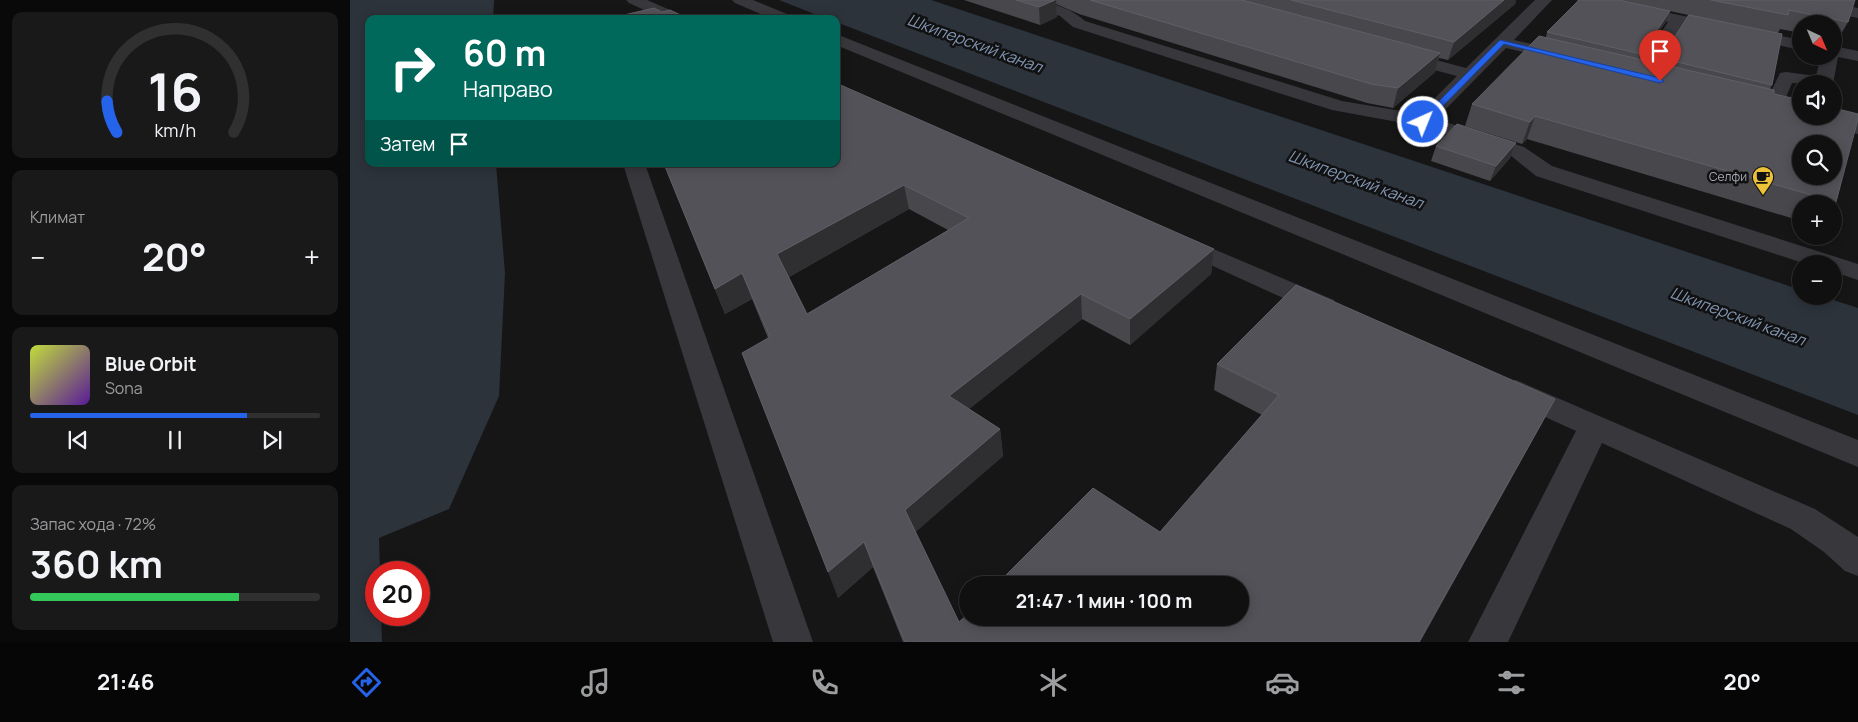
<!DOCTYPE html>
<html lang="ru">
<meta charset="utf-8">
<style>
body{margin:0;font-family:Manrope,sans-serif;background:#19191a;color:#f1f3f6;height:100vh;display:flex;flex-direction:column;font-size:19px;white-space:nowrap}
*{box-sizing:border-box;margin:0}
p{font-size:16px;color:#9c9d9f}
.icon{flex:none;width:28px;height:28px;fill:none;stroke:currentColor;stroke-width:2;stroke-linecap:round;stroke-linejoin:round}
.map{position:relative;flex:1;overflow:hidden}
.details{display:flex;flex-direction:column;gap:12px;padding:12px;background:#090909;width:350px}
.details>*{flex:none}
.banner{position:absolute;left:15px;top:15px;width:475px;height:152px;border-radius:10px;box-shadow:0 2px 12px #0003,0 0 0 1px #303031;background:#00695c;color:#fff;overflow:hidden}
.needle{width:32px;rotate:136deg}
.tools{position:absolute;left:1442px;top:15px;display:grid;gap:10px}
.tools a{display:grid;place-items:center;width:50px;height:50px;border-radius:50%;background:#101011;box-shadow:0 2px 12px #0003,0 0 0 1px #303031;font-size:25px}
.speed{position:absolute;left:15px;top:561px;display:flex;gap:10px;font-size:25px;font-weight:700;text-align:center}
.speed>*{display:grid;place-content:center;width:65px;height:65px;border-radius:50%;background:#101011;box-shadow:0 2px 12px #0003,0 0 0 1px #303031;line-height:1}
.speed .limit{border:8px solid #d22;background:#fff;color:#111}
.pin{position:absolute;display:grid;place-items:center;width:42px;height:42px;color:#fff;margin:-51px -21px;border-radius:50% 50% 50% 0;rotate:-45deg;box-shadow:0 0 5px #0007}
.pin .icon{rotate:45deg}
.me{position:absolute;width:55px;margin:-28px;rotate:44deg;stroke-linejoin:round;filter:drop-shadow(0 0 4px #0008)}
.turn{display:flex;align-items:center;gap:18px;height:105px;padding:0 15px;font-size:22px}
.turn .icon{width:65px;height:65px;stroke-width:2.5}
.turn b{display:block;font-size:35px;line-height:42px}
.then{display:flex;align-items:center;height:48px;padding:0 15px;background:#0003;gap:10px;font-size:19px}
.big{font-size:38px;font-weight:700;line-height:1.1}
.details .widget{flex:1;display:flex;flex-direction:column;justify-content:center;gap:8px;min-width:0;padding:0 18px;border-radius:10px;background:#19191a}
.details .dial{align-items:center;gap:0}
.dial svg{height:130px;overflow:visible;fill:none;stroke:#303031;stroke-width:7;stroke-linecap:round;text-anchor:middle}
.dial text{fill:#f1f3f6;stroke:none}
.song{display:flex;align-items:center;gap:15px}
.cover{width:60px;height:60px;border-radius:8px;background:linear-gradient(135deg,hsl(70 70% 55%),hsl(270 70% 35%))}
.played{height:5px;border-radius:2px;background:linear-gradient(90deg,#2563eb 75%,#303031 75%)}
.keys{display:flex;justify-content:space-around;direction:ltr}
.heat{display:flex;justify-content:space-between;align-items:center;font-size:28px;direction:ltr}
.charge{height:8px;border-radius:4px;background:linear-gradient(90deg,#34c759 72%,#303031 0)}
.trip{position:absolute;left:609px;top:576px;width:290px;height:50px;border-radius:25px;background:#101011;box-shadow:0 2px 12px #0003,0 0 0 1px #303031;font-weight:700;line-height:50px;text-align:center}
.tabs{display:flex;height:80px;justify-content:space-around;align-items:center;background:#060607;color:#9c9d9f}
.tabs .icon{width:35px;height:35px}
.tabs .on{color:#2563eb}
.tabs b{font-size:22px;color:#f1f3f6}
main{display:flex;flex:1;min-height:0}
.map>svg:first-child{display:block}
.water{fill:#2c333b}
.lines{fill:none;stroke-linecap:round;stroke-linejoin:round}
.minor{fill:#37373c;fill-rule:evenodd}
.wall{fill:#47474c;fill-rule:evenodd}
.shaded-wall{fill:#2f2f32}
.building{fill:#525258;stroke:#5f6066;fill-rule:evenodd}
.route{fill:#2563eb;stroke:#184099}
.labels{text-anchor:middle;stroke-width:5;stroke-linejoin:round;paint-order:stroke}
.far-poi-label{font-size:12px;fill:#a8abb7;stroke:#111112;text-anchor:end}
.water-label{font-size:16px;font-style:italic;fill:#8095b1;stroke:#111112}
</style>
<main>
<section class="details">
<div class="widget dial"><svg viewBox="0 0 100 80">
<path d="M14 69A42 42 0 1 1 86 69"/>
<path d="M14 69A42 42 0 0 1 8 50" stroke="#2563eb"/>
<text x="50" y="56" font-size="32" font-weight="700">16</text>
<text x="50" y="72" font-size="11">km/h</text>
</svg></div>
<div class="widget"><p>Климат</p>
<div class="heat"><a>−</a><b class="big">20°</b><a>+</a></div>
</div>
<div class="widget">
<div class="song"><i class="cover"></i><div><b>Blue Orbit</b><p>Sona</p></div></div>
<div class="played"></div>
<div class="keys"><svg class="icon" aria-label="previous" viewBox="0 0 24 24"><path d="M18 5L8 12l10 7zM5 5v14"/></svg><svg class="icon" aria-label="pause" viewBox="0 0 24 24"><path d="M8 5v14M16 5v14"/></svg><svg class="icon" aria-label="next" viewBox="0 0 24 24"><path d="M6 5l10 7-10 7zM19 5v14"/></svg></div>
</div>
<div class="widget"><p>Запас хода · 72%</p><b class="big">360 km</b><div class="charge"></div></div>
</section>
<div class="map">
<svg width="1508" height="642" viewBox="0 0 1508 642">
<rect width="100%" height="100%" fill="#161617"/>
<g class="water">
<polygon points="0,0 144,0 144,2 143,19 19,19 19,164 146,164 155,273 149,396 99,509 29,538 30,572 26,572 26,615 31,615 32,642 0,642"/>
<polygon points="429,0 581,0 1451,290 1451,296 1471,296 1508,308 1508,415 486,22 486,19 477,19"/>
</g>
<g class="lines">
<g class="minor">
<polygon points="276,0 297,0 334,16 336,19 314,19 279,3"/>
<polygon points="382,0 403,0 442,16 444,19 422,19 385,3"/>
<path d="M664,0C691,0 714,3 735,21L992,101L1069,114L1107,76L1046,60L1043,56L1046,52L1052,51L1116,68L1185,0H1202L1164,40L1220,53L1223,57L1220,61L1214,62L1156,48L1086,119L1174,147L1202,166L1508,264V280L1484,272V264H1456L1186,176L1160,155L1069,126L982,110L723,27L710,16L667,3Z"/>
<polygon points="1226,0 1256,0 1451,40 1451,50 1332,25 1297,80 1285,80 1282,76 1318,22 1234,5"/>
<polygon points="1431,0 1464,0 1508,8 1508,18 1439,5"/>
<polygon points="486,34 1508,440 1508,467 486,45"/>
<polygon points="1484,46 1508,51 1508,61 1488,57 1483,84 1442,83 1430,112 1416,112 1413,108 1430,73 1436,72 1466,76 1471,56 1484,56"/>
<polygon points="1451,111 1451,116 1482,116 1508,122 1508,134 1448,120 1445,116"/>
<polygon points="273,164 295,164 463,642 423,642"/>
<polygon points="828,234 984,300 987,306 984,312 974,315 964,312 819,246 816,241 819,236"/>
<polygon points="1166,380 1465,509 1508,537 1508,576 1495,571 1474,552 1441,529 1252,443 1158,642 1118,642 1226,431 1155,399 1151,391 1155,383"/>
</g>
</g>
<g class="wall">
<polygon points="614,0 1166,0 1165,4 1098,60 1089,58 1085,72 1043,108 1017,103 729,14 706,4 707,17 690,25"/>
<path d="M1229,0H1505L1498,22L1487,41L1484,40V24H1451V33L1430,29L1428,33L1422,85L1420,89L1424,94L1486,202L1484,206V204H1451V221L1177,139L1172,144L1115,126L1122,104L1196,37L1197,32ZM1320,11L1338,15L1311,58L1309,63L1290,59L1315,23Z"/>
<polygon points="1166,143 1160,158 1140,181 1081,161 1086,146"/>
<path d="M314,164H486L864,249L861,274L780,345L732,319L619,409L650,429L653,456L565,532L609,622L810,532L912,415L864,390L867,364L1205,399L1191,425L1070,642H553L523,567L488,598L418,338L402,299L375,314ZM559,209L598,230L457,314L439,277Z"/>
</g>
<g class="shaded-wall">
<polygon points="706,0 707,17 690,25 689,7"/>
<polygon points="1154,0 1166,0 1165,4 1098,60 1104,42"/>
<polygon points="1320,11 1315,23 1285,67 1291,54"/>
<polygon points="1090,53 1085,72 1043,108 1048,88"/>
<polygon points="1185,116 1177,139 1172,144 1180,122"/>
<polygon points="1166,143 1160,158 1140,181 1146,166"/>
<polygon points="554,185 559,209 435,279 427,254"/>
<polygon points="864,249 861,274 780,345 780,319"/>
<polygon points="392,273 402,299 375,314 365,289"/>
<polygon points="731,294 732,319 603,422 599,396"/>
<polygon points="1205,399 1191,425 1070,642 1069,642"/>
<polygon points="650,429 653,456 561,536 555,510"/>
<polygon points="514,542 523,567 488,598 478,572"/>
</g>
<g class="building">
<polygon points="666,0 705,0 689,7"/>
<polygon points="740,0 892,0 1090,53 1048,88 1021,84"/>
<polygon points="941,0 1154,0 1104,42"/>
<polygon points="1229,0 1268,0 1320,11 1291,54 1197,32"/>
<polygon points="1361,0 1505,0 1498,22 1439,10 1438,15"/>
<polygon points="304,8 312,12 320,10 339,19 257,19"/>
<polygon points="1339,15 1432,34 1422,85 1311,58"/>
<path d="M1189,36L1424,90V94L1451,100V116H1484V108L1508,114V119L1486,202L1185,116L1180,122L1122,104ZM1451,144H1484V176H1451Z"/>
<path d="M486,83L864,249L780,319L731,294L599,396L650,429L555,510L609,622L618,614V618H890V585H646L743,488L810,532L929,395L867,364L946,285L1205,399L1069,642H555L514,542L478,572L392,353L420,337L392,273L365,289L314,164H486ZM554,185L619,218L457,314L427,254Z"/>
<polygon points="1107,124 1166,143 1146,166 1086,146"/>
</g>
<polygon class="route" points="1150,40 1310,78 1314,81 1310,83 1154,44 1076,123 1070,123 1070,120"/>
<defs>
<g id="cafe-pin" transform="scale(1.125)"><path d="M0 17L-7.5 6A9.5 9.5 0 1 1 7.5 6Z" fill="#edc238" stroke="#111112"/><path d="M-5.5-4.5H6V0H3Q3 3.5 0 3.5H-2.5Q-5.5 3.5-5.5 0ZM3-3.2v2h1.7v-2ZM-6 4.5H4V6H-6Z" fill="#111"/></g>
</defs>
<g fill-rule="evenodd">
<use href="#cafe-pin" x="1413" y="177"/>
</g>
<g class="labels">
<g class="far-poi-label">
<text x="1397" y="181">Селфи</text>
</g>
<g class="water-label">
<text transform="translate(625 43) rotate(20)" y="6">Шкиперский канал</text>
<text transform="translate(1006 179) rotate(20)" y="6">Шкиперский канал</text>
<text transform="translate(1388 316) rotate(20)" y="6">Шкиперский канал</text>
</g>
</g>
</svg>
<div class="tools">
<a><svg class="needle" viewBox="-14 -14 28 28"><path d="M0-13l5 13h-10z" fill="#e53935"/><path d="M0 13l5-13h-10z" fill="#9c9d9f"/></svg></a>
<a><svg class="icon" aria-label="sound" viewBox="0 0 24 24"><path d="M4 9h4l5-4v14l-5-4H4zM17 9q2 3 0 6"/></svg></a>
<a><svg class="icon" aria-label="search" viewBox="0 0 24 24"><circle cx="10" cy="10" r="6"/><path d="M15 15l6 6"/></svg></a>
<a>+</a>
<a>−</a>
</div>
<div class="speed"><div class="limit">20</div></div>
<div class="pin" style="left:1310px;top:81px;background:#d93025"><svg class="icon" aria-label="arrive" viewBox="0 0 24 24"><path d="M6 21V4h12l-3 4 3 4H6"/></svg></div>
<svg class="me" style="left:1073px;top:122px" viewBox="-20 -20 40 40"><circle r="17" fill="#2563eb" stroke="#fff" stroke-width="3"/><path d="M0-11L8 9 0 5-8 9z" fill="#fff"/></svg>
<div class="trip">21:47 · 1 мин · 100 m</div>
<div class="banner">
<div class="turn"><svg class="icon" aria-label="right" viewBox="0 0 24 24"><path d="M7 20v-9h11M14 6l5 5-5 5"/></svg><div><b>60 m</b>Направо</div></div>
<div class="then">Затем<svg class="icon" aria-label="arrive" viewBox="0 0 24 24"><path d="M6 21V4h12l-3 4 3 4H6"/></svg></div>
</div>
</div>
</main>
<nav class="tabs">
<b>21:46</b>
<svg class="icon on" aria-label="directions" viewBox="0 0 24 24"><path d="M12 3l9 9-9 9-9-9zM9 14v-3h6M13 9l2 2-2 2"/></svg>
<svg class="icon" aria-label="music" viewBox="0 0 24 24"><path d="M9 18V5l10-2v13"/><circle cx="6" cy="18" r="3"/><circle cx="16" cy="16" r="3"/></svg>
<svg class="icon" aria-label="phone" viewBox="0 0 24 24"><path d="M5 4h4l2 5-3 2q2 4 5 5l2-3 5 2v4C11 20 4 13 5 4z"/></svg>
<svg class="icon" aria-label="climate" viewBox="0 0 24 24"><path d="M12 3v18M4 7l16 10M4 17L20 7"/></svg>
<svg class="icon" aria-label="car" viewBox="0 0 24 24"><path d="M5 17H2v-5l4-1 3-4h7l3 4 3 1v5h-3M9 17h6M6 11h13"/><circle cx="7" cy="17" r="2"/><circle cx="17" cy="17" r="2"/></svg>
<svg class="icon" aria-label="filters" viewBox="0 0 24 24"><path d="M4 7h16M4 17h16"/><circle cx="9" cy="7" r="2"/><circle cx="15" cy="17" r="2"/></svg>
<b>20°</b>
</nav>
